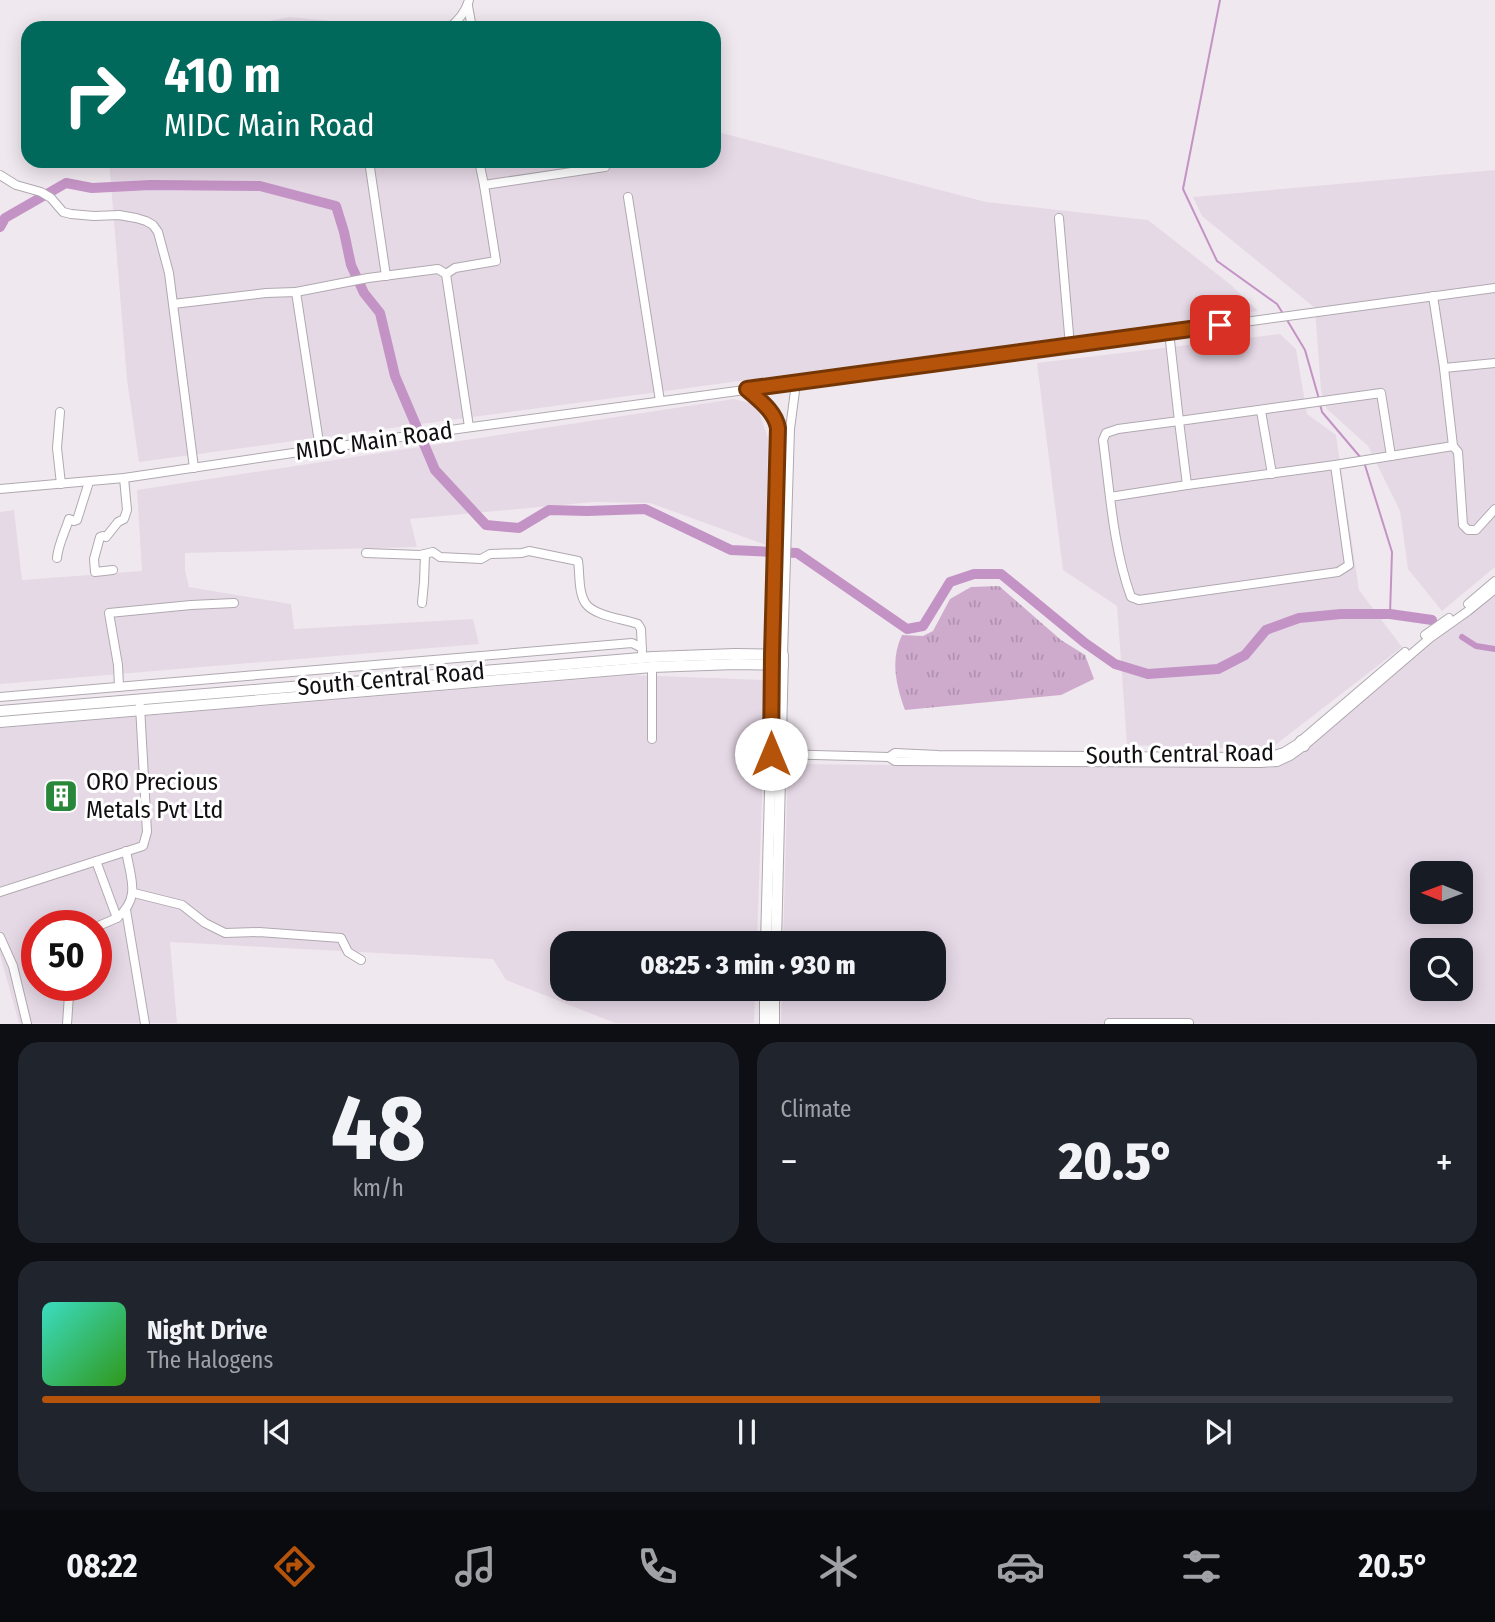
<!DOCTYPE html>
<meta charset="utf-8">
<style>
body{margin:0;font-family:"Fira Sans Condensed",sans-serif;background:#20242c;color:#f1f3f6;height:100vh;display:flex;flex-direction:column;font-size:26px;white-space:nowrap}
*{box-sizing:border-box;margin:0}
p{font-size:23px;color:#9ea1a6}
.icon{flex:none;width:38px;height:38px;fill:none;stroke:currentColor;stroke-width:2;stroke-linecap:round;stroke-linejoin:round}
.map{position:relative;height:1024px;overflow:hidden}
.side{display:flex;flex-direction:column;gap:18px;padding:18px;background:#0d0f14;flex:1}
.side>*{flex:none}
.hud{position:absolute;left:21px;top:21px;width:700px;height:147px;border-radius:21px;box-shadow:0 4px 18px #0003;background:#00695c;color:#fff;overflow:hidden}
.needle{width:46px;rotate:271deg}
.controls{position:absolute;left:1410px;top:861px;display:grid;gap:14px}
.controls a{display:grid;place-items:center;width:63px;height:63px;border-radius:14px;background:#171b24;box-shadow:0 4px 18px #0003;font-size:35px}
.speed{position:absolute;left:21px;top:910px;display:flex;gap:14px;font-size:35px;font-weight:700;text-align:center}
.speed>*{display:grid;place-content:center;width:91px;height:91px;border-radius:50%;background:#171b24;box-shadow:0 4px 18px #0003;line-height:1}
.speed .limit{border:10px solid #d22;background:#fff;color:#111}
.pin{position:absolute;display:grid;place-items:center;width:60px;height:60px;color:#fff;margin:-30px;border-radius:14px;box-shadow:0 4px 10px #0006}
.me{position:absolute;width:77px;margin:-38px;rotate:0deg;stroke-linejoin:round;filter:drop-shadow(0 0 5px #0008)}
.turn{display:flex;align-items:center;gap:24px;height:147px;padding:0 28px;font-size:32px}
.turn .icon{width:91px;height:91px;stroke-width:2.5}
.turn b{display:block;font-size:49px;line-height:60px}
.big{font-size:52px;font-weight:800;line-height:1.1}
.side .widget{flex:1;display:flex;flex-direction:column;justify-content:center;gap:10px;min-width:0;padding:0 24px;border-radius:21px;background:#20242c}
.side .dial{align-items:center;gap:0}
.dial b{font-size:91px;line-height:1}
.song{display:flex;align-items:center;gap:21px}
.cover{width:84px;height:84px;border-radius:10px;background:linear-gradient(135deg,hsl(170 70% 55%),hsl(110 70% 35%))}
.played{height:7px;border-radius:4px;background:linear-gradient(90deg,#b45309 75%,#363941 75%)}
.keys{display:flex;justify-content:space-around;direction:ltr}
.heat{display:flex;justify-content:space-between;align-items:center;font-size:38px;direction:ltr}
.side .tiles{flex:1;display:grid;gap:18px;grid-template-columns:1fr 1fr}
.widget:last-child{grid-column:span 2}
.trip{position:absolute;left:550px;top:931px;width:396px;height:70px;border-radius:21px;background:#171b24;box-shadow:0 4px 18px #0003;font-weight:800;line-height:70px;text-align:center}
.tabs{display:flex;height:112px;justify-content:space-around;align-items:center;background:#090b0e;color:#9ea1a6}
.tabs .icon{width:49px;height:49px}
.tabs .active{color:#b45309}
.tabs b{font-size:32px;color:#f1f3f6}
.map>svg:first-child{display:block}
.built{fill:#e6d9e6;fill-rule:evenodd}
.grass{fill:url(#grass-tufts)}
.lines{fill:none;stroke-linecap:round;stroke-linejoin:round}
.stream{stroke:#c493c5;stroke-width:2}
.canal{stroke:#c493c5;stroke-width:6}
.river{stroke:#c493c5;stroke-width:10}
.minor-casing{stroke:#b0a9b0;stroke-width:10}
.major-casing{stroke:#b0a9b0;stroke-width:12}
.minor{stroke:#fff;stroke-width:8}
.major{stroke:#fff;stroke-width:10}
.route-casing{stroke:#753606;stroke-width:18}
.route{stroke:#b45309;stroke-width:12}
.labels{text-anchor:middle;stroke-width:6;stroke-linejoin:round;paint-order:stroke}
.street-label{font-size:24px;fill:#120f12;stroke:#fff}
.poi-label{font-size:24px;fill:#120f12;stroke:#fff;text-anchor:start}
</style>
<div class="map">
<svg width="1495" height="1024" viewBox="0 0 1495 1024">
<defs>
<pattern id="grass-tufts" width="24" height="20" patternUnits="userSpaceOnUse" patternTransform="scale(1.75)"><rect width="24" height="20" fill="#ceaacd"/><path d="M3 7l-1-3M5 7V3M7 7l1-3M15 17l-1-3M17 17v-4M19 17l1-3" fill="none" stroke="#b091af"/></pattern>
</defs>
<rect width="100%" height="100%" fill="#f0e8ef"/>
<g class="built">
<polygon points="289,17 405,28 234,28"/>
<polygon points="714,131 986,202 1148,220 1231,285 1258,311 139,462 127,380 109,161 714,161"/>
<polygon points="1495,170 1495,567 1442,611 1408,569 1400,511 1368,446 1327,409 1321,391 1315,308 1202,216 1193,197"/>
<polygon points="1280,334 1296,349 1307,414 1336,435 1359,590 1402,647 1270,749 1127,745 1117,606 1063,570 1037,363"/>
<polygon points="734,399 757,405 768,439 766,545 650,503 593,502 410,519 417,547 185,553 185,570 189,587 291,604 294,629 473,619 479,644 0,684 0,512 14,510 22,580 142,571 137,490"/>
<path d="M1495,588V1023L781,1024L782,989H933V943H783L788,764L1272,768ZM1423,873H1461V912H1423ZM1423,950H1461V989H1423Z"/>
<path d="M634,675L766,680L757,943H562V989H755L754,1023H615L506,980L493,959L170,942L177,1023H19L0,955V728ZM37,926H96V985H37Z"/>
</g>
<path class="grass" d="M999,586L1061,640L1085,655L1094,679L1061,695L905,710C896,685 890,660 902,635L923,636L933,631L950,599L971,587Z"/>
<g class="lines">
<g class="stream">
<polyline points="1220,0 1183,189 1217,261 1277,304 1282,312"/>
<polyline points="1287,320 1305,350 1319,399"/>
<polyline points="1320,404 1322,412 1361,458"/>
<polyline points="1364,462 1392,552 1390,614"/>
</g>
<polyline class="canal" points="1462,637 1476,646 1495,649"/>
<polyline class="river" points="0,227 5,218 66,183 92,188 151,185 260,186 336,206 344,232 351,265 364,293 380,313 395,376 435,470 486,525 519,528 549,510 587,511 645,509 731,550 797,553 907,629 923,626 950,582 974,574 1001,574 1085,643 1115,664 1148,674 1218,669 1245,655 1266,630 1299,618 1341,614 1390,614 1432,620"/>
<g class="minor-casing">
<g id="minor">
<polyline points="468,6 472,28"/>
<path d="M448,28C458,22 466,11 469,0"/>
<polyline points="369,161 386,276"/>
<polyline points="479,161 484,185 605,167"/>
<polyline points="0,175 16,185 41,192 51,198 63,212 71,214 94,216 119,215 136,218 146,221 153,225 158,232 169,273 194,468"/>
<polyline points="628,197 660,401"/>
<polyline points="1059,218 1070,346"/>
<polyline points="446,274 455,268 496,261 484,185"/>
<polyline points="296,292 368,278 438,269 446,274 469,427"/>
<polyline points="1433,296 1444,368"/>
<polyline points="173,304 266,293 296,292 320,449"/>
<path d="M1169,332L1179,421L1118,429L1106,433L1103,440C1110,492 1113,547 1131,597L1139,600L1338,572L1349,565L1335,465L1453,446L1458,452L1463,525L1468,530H1476L1495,509"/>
<path d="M747,389C759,400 775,411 778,428L772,655"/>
<polyline points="1261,411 1272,474"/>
<polyline points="60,412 57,448 61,484"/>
<polyline points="1453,446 1444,368 1495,363"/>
<polyline points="1335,465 1187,485 1179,421 1381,393 1391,456"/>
<polyline points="0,489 124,478 428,433 1495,288"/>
<polyline points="1110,497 1187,485"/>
<path d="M366,553L420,555L433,552L440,557L481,559L490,554L522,553L529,551L578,561C580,574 578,593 586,604C595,616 624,619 638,624L641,629L642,652"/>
<path d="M57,558C58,545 65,532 69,519L74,521L77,520L89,482"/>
<polyline points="113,570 95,572 94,559 100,537 103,536 106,537 118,522 124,519 127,510 124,478"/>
<polyline points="422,603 424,582 425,554"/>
<polyline points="1468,604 1495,581"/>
<polyline points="1425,635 1449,618"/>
<polyline points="783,655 790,429 796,383"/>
<polyline points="119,687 118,665 109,613 191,605 234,603"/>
<polyline points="0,697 632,643 642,648"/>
<polyline points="652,739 652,667"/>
<polyline points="778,754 889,757 895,761 1261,763 1277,762 1290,756 1304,746 1430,638 1468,611 1495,589"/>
<polyline points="889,757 895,753 938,755 1248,757 1271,756 1284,752 1297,744 1405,652"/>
<path d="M96,861L117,918C141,898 131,879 126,851"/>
<polyline points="0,892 143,846 147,832 140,706"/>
<polyline points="134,893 182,905 205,923 225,933 259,932 341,938 348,952 361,960"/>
<polyline points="126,910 145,1024"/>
<polyline points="96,927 117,918"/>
<polyline points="0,937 13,966 27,1024"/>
<polyline points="66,985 69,995 67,1024"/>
<polyline points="1109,1023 1189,1023"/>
</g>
</g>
<g class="major-casing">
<g id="major">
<polyline points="0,711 653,657 735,654 783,655 776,943"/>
<polyline points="0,722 652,667 735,664 783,665"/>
<polyline points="1301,741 1304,746"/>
<polyline points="766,943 771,754 772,659"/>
<polyline points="765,1024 765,989"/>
<polyline points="774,1024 774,989"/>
</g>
</g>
<use href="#minor" class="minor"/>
<use href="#major" class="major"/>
</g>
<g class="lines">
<g class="route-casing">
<path id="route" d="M771,754L772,655L778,428C775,411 759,400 747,389L1220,325"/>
</g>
<use href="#route" class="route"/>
</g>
<defs>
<g id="building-square" transform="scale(1.75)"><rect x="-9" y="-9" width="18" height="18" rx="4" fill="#288739" stroke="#fff"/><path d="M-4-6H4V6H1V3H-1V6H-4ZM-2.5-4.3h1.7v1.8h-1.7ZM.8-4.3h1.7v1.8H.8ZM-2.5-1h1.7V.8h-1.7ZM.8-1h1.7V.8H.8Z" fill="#fff"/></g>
</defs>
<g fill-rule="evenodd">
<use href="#building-square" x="61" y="796"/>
</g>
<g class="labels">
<g class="street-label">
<text transform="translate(374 441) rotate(-8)" y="8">MIDC Main Road</text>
<text transform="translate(391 679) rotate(-5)" y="8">South Central Road</text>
<text transform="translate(1180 754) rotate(-1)" y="8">South Central Road</text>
</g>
<g class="poi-label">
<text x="86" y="790">ORO Precious<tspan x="86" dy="28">Metals Pvt Ltd</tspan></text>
</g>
</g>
</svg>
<div class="controls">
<a><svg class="needle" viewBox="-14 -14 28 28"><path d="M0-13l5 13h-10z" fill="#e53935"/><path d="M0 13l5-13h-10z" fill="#9ea1a6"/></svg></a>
<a><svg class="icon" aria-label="search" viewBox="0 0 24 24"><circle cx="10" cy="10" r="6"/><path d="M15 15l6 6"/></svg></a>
</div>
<div class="speed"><div class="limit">50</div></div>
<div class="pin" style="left:1220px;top:325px;background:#d93025"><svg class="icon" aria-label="arrive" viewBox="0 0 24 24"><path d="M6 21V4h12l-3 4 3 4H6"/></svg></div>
<svg class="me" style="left:771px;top:754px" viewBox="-20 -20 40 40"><circle r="19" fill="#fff"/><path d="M0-13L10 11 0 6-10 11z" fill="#b45309"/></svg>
<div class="trip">08:25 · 3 min · 930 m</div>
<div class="hud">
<div class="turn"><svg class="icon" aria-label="right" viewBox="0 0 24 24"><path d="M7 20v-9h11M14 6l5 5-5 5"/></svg><div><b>410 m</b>MIDC Main Road</div></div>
</div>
</div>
<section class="side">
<div class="tiles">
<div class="widget dial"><b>48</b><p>km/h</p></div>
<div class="widget"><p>Climate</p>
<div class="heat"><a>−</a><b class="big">20.5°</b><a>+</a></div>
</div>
<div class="widget">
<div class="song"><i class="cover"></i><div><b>Night Drive</b><p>The Halogens</p></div></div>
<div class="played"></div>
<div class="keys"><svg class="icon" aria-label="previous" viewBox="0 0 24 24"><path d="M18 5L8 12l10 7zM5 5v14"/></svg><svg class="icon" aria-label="pause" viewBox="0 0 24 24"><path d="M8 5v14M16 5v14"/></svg><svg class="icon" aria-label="next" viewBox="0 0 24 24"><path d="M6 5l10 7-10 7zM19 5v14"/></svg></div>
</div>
</div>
</section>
<nav class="tabs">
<b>08:22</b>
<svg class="icon active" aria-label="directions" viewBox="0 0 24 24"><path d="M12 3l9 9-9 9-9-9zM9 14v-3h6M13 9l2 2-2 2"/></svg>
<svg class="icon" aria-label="music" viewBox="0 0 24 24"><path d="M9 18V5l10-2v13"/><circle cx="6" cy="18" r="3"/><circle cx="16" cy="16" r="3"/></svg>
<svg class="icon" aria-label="phone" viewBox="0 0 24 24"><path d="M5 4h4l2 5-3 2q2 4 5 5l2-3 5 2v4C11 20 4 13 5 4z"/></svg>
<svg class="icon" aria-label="climate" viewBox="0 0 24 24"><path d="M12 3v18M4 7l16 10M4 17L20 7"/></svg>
<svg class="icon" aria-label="car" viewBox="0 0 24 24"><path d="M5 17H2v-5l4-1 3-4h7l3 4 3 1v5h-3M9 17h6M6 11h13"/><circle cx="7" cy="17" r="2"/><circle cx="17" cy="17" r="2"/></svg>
<svg class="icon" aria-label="filters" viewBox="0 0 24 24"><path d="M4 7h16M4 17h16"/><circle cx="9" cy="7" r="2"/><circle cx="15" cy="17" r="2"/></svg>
<b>20.5°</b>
</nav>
